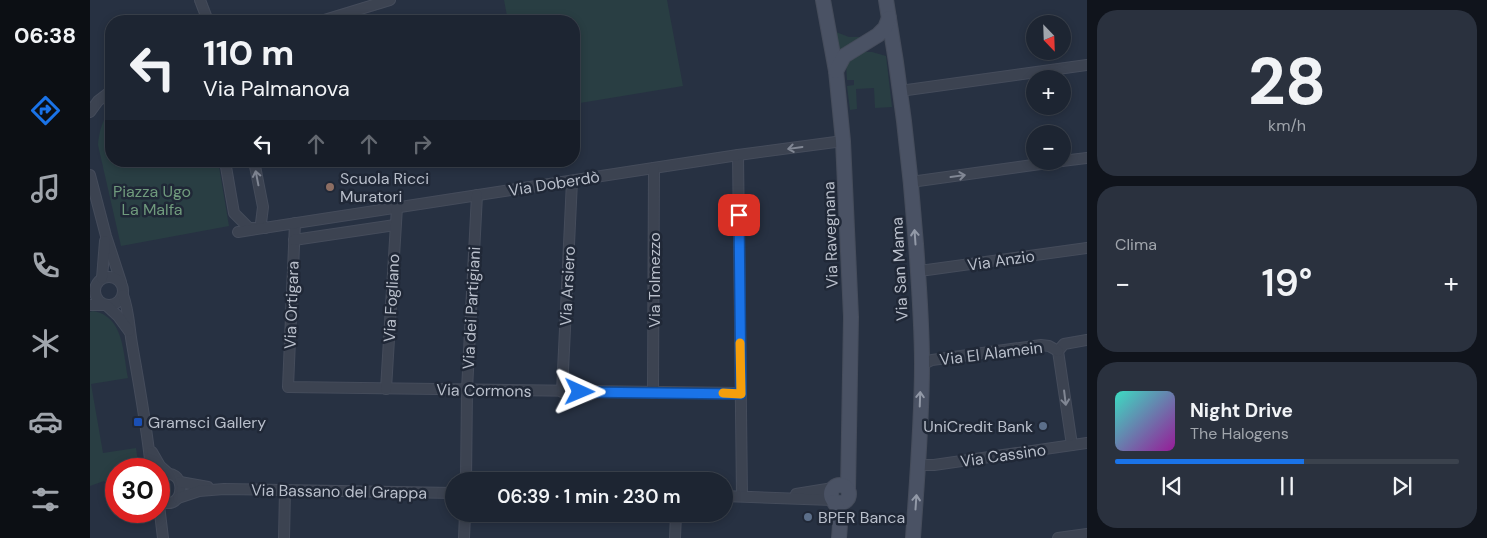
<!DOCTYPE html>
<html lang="it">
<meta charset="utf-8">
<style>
body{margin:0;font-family:"DM Sans",sans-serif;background:#2a313e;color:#f1f3f6;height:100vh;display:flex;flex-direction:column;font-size:19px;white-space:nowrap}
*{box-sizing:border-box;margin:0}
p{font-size:16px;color:#a0a5ac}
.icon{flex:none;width:28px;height:28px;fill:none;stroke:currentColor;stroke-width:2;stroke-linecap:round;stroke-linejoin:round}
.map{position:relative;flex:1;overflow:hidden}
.panel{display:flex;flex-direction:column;gap:10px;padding:10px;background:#10141c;width:400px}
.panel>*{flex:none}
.guide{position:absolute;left:15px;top:15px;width:475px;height:152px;border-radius:20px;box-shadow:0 2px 8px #0003,0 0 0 1px #3b424d;background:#1d2532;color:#f1f3f6;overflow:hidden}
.needle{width:32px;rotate:157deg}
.controls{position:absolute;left:936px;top:15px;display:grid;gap:10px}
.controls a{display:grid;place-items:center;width:45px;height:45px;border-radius:50%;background:#1d2532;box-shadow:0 2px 8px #0003,0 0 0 1px #3b424d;font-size:25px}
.speed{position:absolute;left:15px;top:458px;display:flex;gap:10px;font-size:25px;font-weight:700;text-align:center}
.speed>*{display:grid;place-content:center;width:65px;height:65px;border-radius:50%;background:#1d2532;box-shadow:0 2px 8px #0003,0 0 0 1px #3b424d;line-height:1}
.speed .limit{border:8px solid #d22;background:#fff;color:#111}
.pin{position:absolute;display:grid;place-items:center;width:42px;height:42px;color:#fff;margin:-21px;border-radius:10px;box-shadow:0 2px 8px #0006}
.me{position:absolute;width:55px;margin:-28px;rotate:91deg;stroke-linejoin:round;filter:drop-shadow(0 0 4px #0008)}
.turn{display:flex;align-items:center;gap:18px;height:105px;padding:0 15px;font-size:22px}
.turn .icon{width:65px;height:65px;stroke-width:2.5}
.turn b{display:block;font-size:35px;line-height:42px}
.lanes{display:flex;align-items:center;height:48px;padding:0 15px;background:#0003;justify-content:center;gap:25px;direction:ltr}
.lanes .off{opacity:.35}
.big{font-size:38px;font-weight:600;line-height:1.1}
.panel .widget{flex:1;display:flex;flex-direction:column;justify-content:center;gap:8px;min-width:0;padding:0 18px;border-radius:20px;background:#2a313e}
.panel .dial{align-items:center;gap:0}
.dial b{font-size:65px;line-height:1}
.song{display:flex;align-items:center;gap:15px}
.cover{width:60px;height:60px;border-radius:8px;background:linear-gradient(135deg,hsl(170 70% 55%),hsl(300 70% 35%))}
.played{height:5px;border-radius:2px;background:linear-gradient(90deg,#1a73e8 55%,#3b424d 55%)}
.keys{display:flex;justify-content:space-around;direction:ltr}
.heat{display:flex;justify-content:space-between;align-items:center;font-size:28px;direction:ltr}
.trip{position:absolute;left:355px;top:472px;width:288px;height:50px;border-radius:25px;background:#1d2532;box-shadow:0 2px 8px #0003,0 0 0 1px #3b424d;font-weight:600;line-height:50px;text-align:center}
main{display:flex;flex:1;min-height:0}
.dock{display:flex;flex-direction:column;width:90px;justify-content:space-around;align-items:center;background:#0c0f14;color:#a0a5ac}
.dock .icon{width:35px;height:35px}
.dock .current{color:#1a73e8}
.dock b{font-size:22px;color:#f1f3f6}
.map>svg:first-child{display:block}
.green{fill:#293e43}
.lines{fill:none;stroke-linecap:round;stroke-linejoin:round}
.street-casing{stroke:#454c5b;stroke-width:12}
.secondary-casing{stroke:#454c5b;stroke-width:16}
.street{stroke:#3c4351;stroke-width:10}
.secondary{stroke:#4a5264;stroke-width:14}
.oneway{stroke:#818794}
.oneway2{stroke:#9299a7}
.route-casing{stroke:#114b97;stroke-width:12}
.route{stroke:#1a73e8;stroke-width:9}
.slow{stroke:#f59e0b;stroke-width:9}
.education-dot{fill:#8d6e63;stroke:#202837;stroke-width:2}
.transit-dot{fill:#1a4fb4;stroke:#202837;stroke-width:2}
.service-dot{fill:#5c6f8a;stroke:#202837;stroke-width:2}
.labels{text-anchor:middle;stroke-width:5;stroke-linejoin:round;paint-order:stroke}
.poi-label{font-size:16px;fill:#b9bfcb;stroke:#202837;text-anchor:start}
.street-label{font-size:16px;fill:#b9bfcb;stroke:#202837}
.park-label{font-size:16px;fill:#709b7d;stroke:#202837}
</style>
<main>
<nav class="dock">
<b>06:38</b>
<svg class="icon current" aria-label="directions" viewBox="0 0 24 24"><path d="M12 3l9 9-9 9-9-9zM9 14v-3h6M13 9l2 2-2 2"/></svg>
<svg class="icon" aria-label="music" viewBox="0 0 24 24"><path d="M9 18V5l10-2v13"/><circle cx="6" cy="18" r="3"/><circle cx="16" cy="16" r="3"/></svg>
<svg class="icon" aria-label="phone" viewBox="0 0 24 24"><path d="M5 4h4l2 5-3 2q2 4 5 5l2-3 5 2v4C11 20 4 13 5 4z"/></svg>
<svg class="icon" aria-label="climate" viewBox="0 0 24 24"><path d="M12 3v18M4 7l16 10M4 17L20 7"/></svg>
<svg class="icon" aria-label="car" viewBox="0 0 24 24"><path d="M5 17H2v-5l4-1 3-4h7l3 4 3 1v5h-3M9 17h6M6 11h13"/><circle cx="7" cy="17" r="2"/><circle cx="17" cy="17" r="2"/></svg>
<svg class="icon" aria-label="filters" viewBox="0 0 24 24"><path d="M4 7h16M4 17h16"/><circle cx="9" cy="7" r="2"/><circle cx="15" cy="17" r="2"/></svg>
</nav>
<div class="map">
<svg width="997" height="538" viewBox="0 0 997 538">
<rect width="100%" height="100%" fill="#273142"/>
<g class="green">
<polygon points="414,0 577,0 593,86 484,104 484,21 420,21 417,16"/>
<polygon points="746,32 759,37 777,37 746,58"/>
<polygon points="775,52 782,52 796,56 802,107 785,108 784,88 766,89 767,109 760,110 757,86 764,85 764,80 757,80 756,63 768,55"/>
<path d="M21,110V161H128L139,226L31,246L8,145C9,132 12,120 21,110Z"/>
<path d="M3,311C34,316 33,353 38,378L1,384L13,453L46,448L49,469H26V492L14,481L0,486V312Z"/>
</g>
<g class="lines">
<g class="street-casing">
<g id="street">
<polyline points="110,0 118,21"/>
<polyline points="231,21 300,0"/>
<polyline points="810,91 997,65"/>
<polyline points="0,112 8,101 21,91"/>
<polyline points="648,155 652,496"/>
<polyline points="135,161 144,213 159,228 166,228"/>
<polyline points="164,161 173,207 171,223 175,228"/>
<polyline points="972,161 997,158"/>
<polyline points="0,175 16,236 31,282"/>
<polyline points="821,185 828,181 972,161"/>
<polyline points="205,223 198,387 651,393"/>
<polyline points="148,232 648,155 753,141"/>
<polyline points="204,240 305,225"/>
<polyline points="827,267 831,270 837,270 997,248"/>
<circle cx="19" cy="291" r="14"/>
<polyline points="12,278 15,241"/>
<path d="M33,295C39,311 39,327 42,344C49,385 57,427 61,469"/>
<polyline points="0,305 16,305 28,316 39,331"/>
<polyline points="968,351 982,445"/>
<polyline points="968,351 974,344 997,340"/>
<polyline points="832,365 842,360 951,345 959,346 968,351"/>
<polyline points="296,389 307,207"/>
<polyline points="472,392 482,181"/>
<polyline points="563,393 564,168"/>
<polyline points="62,452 70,466 79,474"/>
<polyline points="829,465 844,465 997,443"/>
<path d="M69,477C98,461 97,516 69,500"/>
<polyline points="376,481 377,390 387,195"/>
<polyline points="90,482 118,487"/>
<polyline points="706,494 743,488"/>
<polyline points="634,496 742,500"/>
<polyline points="88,498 109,491 134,489 364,493"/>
<polyline points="69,505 73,538"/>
<polyline points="194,538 195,490"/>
<polyline points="374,538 375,514"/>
<polyline points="585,538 586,514"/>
<polyline points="968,538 997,534"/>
</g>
</g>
<g class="secondary-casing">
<g id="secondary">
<polyline points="733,0 746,71 753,141 761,317 758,490"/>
<path d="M796,0C810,80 820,162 826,244C829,284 832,324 832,364C832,422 827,480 823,538"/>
<polyline points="746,71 754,56 788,35 795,28 799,18"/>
<circle cx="750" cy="494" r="9"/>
<path d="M744,502C752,513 750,525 749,538"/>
</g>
</g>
<use href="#street" class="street"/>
<use href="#secondary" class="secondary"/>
</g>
<defs><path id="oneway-shaft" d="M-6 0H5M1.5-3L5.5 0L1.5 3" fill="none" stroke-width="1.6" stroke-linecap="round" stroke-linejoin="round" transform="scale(1.25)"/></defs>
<g class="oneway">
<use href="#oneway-shaft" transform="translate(705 148) rotate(172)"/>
<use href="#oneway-shaft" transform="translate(868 176) rotate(-8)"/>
<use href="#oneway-shaft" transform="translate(167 178) rotate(-101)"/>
<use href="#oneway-shaft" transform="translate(975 398) rotate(83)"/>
</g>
<g class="oneway2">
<use href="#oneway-shaft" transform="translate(825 237) rotate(-94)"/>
<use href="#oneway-shaft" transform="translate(830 399) rotate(-88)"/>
<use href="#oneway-shaft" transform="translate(826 502) rotate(-86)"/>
</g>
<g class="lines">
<g class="route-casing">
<polyline id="route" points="490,392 651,394 649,215"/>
</g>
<use href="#route" class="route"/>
<polyline class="slow" points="633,393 651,394 650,343"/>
</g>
<circle class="education-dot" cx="240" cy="187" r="5"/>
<rect class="transit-dot" x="43" y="417" width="10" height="10" rx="2.5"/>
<g class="service-dot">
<circle cx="953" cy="426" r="5"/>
<circle cx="718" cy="517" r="5"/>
</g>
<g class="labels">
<g class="poi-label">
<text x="250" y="184">Scuola Ricci<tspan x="250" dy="18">Muratori</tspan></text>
<text x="58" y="428">Gramsci Gallery</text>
<text x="943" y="432" text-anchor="end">UniCredit Bank</text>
<text x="728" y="523">BPER Banca</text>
</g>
<g class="street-label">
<text transform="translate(464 183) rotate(-9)" y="6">Via Doberdò</text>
<text transform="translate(740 235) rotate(-92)" y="6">Via Ravegnana</text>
<text transform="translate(911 260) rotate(-8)" y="6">Via Anzio</text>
<text transform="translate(809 269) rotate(-93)" y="6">Via San Mama</text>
<text transform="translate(564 280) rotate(-90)" y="6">Via Tolmezzo</text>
<text transform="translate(477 286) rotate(-87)" y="6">Via Arsiero</text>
<text transform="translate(301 298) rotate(-87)" y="6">Via Fogliano</text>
<text transform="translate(201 305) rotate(-88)" y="6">Via Ortigara</text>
<text transform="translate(381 308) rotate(-87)" y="6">Via dei Partigiani</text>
<text transform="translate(901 353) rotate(-7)" y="6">Via El Alamein</text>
<text transform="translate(394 390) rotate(1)" y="6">Via Cormons</text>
<text transform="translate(913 455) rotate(-8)" y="6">Via Cassino</text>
<text transform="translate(249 491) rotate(1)" y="6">Via Bassano del Grappa</text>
</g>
<g class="park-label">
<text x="62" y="197">Piazza Ugo<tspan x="62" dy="18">La Malfa</tspan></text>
</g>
</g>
</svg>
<div class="controls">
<a><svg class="needle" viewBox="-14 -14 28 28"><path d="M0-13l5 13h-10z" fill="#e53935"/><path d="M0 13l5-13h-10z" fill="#a0a5ac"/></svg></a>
<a>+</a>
<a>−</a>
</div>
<div class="speed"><div class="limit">30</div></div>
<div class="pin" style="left:649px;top:215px;background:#d93025"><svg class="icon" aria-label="arrive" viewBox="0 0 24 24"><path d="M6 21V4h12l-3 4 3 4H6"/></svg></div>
<svg class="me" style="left:490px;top:392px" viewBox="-20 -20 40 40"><path d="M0-17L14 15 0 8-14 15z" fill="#1a73e8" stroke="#fff" stroke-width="4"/></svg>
<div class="trip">06:39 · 1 min · 230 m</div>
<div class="guide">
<div class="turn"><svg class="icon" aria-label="left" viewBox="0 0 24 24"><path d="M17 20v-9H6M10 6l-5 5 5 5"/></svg><div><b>110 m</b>Via Palmanova</div></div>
<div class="lanes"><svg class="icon" aria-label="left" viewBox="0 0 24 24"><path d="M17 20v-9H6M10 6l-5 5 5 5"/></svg><svg class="icon off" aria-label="ahead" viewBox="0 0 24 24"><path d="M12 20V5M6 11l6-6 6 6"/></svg><svg class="icon off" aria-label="ahead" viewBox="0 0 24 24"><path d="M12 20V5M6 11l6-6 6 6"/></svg><svg class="icon off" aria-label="right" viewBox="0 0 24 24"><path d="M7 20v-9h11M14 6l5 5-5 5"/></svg></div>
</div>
</div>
<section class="panel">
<div class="widget dial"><b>28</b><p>km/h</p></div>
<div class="widget"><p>Clima</p>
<div class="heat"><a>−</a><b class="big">19°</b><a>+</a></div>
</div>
<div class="widget">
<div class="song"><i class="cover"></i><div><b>Night Drive</b><p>The Halogens</p></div></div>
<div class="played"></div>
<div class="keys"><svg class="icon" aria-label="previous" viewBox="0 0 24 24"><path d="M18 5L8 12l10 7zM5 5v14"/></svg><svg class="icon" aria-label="pause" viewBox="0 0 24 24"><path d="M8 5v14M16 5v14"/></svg><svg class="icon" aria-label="next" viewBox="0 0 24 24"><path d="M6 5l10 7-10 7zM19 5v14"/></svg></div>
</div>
</section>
</main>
